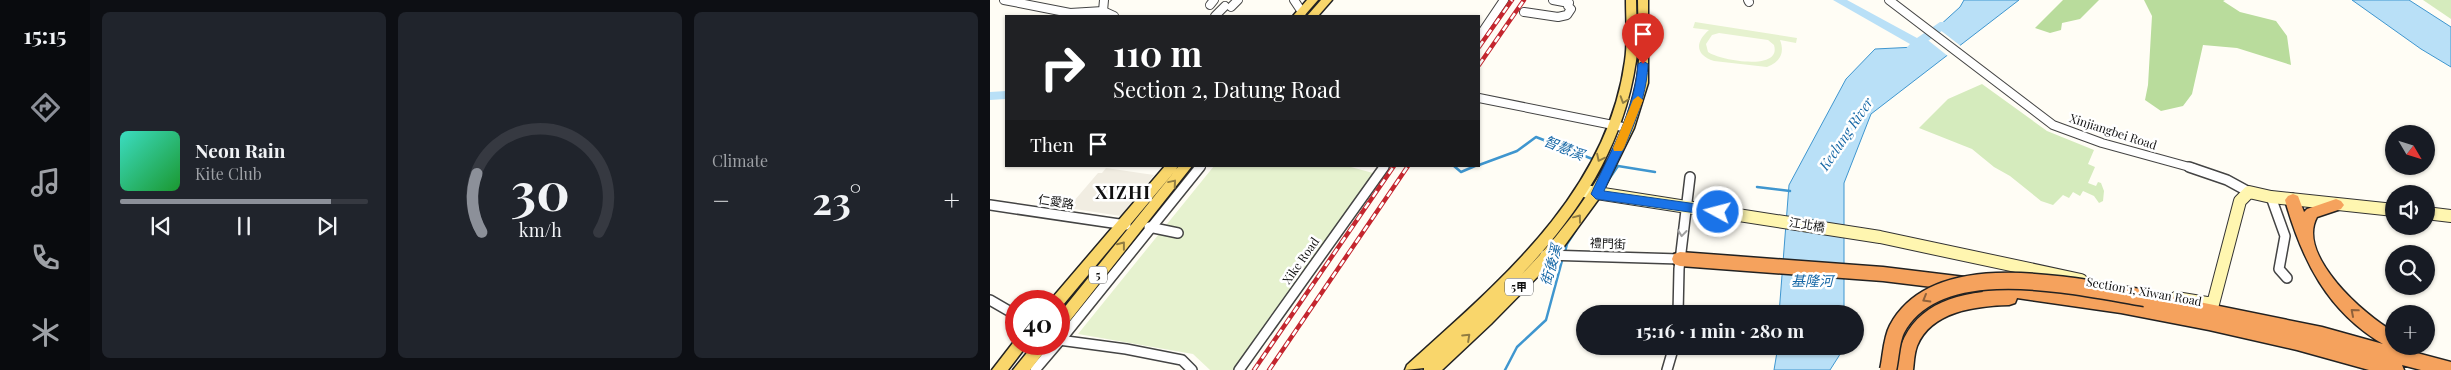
<!DOCTYPE html>
<meta charset="utf-8">
<style>
body{margin:0;font-family:"Playfair Display","Noto Sans TC",serif;background:#20242c;color:#f1f3f6;height:100vh;display:flex;flex-direction:column;font-size:19px;white-space:nowrap}
*{box-sizing:border-box;margin:0}
p{font-size:16px;color:#9ea1a6}
.icon{flex:none;width:28px;height:28px;fill:none;stroke:currentColor;stroke-width:2;stroke-linecap:round;stroke-linejoin:round}
.map{position:relative;flex:1;overflow:hidden}
.panel{display:flex;flex-direction:column;gap:12px;padding:12px;background:#0d0f14;width:900px}
.panel>*{flex:none}
.banner{position:absolute;left:15px;top:15px;width:475px;height:152px;border-radius:0px;box-shadow:0 1px 4px #0004;background:#202124;color:#fff;overflow:hidden}
.needle{width:32px;rotate:128deg}
.tools{position:absolute;left:1395px;top:125px;display:grid;gap:10px}
.tools a{display:grid;place-items:center;width:50px;height:50px;border-radius:50%;background:#171b24;box-shadow:0 1px 4px #0004;font-size:25px}
.speed{position:absolute;left:15px;top:290px;display:flex;gap:10px;font-size:25px;font-weight:700;text-align:center}
.speed>*{display:grid;place-content:center;width:65px;height:65px;border-radius:50%;background:#171b24;box-shadow:0 1px 4px #0004;line-height:1}
.speed .limit{border:8px solid #d22;background:#fff;color:#111}
.pin{position:absolute;display:grid;place-items:center;width:42px;height:42px;color:#fff;margin:-51px -21px;border-radius:50% 50% 50% 0;rotate:-45deg;box-shadow:0 0 5px #0007}
.pin .icon{rotate:45deg}
.me{position:absolute;width:55px;margin:-28px;rotate:277deg;stroke-linejoin:round;filter:drop-shadow(0 0 4px #0008)}
.turn{display:flex;align-items:center;gap:18px;height:105px;padding:0 25px;font-size:22px}
.turn .icon{width:65px;height:65px;stroke-width:2.5}
.turn b{display:block;font-size:35px;line-height:42px}
.then{display:flex;align-items:center;height:48px;padding:0 25px;background:#0003;gap:10px;font-size:19px}
.big{font-size:38px;font-weight:700;line-height:1.1}
.panel .widget{flex:1;display:flex;flex-direction:column;justify-content:center;gap:8px;min-width:0;padding:0 18px;border-radius:8px;background:#20242c}
.panel .dial{align-items:center;gap:0}
.dial svg{height:130px;overflow:visible;fill:none;stroke:#363941;stroke-width:7;stroke-linecap:round;text-anchor:middle}
.dial text{fill:#f1f3f6;stroke:none}
.song{display:flex;align-items:center;gap:15px}
.cover{width:60px;height:60px;border-radius:8px;background:linear-gradient(135deg,hsl(170 70% 55%),hsl(130 70% 35%))}
.played{height:5px;border-radius:2px;background:linear-gradient(90deg,#8c9099 85%,#363941 85%)}
.keys{display:flex;justify-content:space-around;direction:ltr}
.heat{display:flex;justify-content:space-between;align-items:center;font-size:28px;direction:ltr}
.panel .tiles{flex:1;display:grid;gap:12px;grid-template-columns:repeat(3,1fr)}
.trip{position:absolute;left:586px;top:305px;width:288px;height:50px;border-radius:25px;background:#171b24;box-shadow:0 1px 4px #0004;font-weight:700;line-height:50px;text-align:center}
main{display:flex;flex:1;min-height:0}
.tabs{display:flex;flex-direction:column;width:90px;justify-content:space-around;align-items:center;background:#090b0e;color:#9ea1a6}
.tabs .icon{width:35px;height:35px}
.tabs .on{color:#8c9099}
.tabs b{font-size:22px;color:#f1f3f6}
.map>svg:first-child{display:block}
.green{fill:#d5ebbd}
.forest{fill:#b9dc9c}
.pitch{fill:#e6f2cf;fill-rule:evenodd}
.plaza{fill:#f1ede2}
.water{fill:#b9e0f7;stroke:#3f96cf}
.pier{fill:#fffdf5}
.lines{fill:none;stroke-linecap:round;stroke-linejoin:round}
.stream{stroke:#3f96cf;stroke-width:2.5}
.river{fill:#b9e0f7;fill-rule:evenodd}
.street-far1-casing{stroke:#444;stroke-width:10}
.street-casing{stroke:#444;stroke-width:12}
.secondary-casing{stroke:#333;stroke-width:14}
.primary-casing{stroke:#222;stroke-width:3}
.highway-casing{stroke:#222;stroke-width:3}
.street-far1{stroke:#fff;stroke-width:8}
.street{stroke:#fff;stroke-width:9}
.secondary{stroke:#fff6b0;stroke-width:12}
.primary{fill:#f9d66b;fill-rule:evenodd}
.highway{fill:#f5a25d;fill-rule:evenodd}
.rail-casing{stroke:#c4262e;stroke-width:4.5}
.rail{stroke:#fff;stroke-width:2.5;stroke-dasharray:7;stroke-linecap:butt}
.highway-bridge-casing{stroke:#222;stroke-width:19;stroke-linecap:butt}
.highway-bridge{stroke:#f5a25d;stroke-width:16}
.oneway{stroke:#917d42}
.oneway2{stroke:#a0a0a0}
.oneway3{stroke:#8e613b}
.route{fill:#1a73e8;stroke:#114b97}
.slow{fill:#f59e0b}
.labels{text-anchor:middle;stroke-width:5;stroke-linejoin:round;paint-order:stroke}
.shield{fill:#fff;stroke:#585858;stroke-width:1}
.shield-label{font-size:11px;font-weight:bold;fill:#111}
.street-label{font-size:12px;fill:#111;stroke:#fff}
.water-label{font-size:14px;font-style:italic;fill:#1768a6;stroke:#fff}
.district-label{font-size:18px;font-weight:bold;letter-spacing:1px;fill:#111;stroke:#fff}
</style>
<main>
<nav class="tabs">
<b>15:15</b>
<svg class="icon on" aria-label="directions" viewBox="0 0 24 24"><path d="M12 3l9 9-9 9-9-9zM9 14v-3h6M13 9l2 2-2 2"/></svg>
<svg class="icon" aria-label="music" viewBox="0 0 24 24"><path d="M9 18V5l10-2v13"/><circle cx="6" cy="18" r="3"/><circle cx="16" cy="16" r="3"/></svg>
<svg class="icon" aria-label="phone" viewBox="0 0 24 24"><path d="M5 4h4l2 5-3 2q2 4 5 5l2-3 5 2v4C11 20 4 13 5 4z"/></svg>
<svg class="icon" aria-label="climate" viewBox="0 0 24 24"><path d="M12 3v18M4 7l16 10M4 17L20 7"/></svg>
</nav>
<section class="panel">
<div class="tiles">
<div class="widget">
<div class="song"><i class="cover"></i><div><b>Neon Rain</b><p>Kite Club</p></div></div>
<div class="played"></div>
<div class="keys"><svg class="icon" aria-label="previous" viewBox="0 0 24 24"><path d="M18 5L8 12l10 7zM5 5v14"/></svg><svg class="icon" aria-label="pause" viewBox="0 0 24 24"><path d="M8 5v14M16 5v14"/></svg><svg class="icon" aria-label="next" viewBox="0 0 24 24"><path d="M6 5l10 7-10 7zM19 5v14"/></svg></div>
</div>
<div class="widget dial"><svg viewBox="0 0 100 80">
<path d="M14 69A42 42 0 1 1 86 69"/>
<path d="M14 69A42 42 0 0 1 11 33" stroke="#8c9099"/>
<text x="50" y="56" font-size="32" font-weight="700">30</text>
<text x="50" y="72" font-size="11">km/h</text>
</svg></div>
<div class="widget"><p>Climate</p>
<div class="heat"><a>−</a><b class="big">23°</b><a>+</a></div>
</div>
</div>
</section>
<div class="map">
<svg width="1461" height="370" viewBox="0 0 1461 370">
<rect width="100%" height="100%" fill="#fffdf5"/>
<g class="green">
<polygon points="1433,0 1461,0 1461,19"/>
<polygon points="992,84 1057,131 1104,150 1098,164 1105,167 1098,183 1106,186 1108,182 1111,183 1114,191 1113,201 1109,203 1104,196 1093,191 1090,196 1083,192 1079,198 1073,195 1063,205 1051,201 1020,176 1004,167 982,149 929,128 958,99"/>
</g>
<g class="forest">
<polygon points="1073,0 1109,0 1090,19 1072,23 1071,30 1060,33 1045,28"/>
<polygon points="1154,0 1235,0 1233,1 1250,12 1286,21 1297,36 1301,65 1247,48 1213,45 1202,94 1193,106 1171,111 1155,100 1158,85 1162,16"/>
</g>
<g class="pitch">
<path d="M705,22L807,38L806,43L790,40C795,53 790,62 777,67L724,61C705,55 705,42 719,30L703,28ZM729,33L778,40L784,45C792,72 729,60 718,52L716,44L722,35Z"/>
<polygon points="224,166 357,166 383,173 244,370 220,370 203,354 88,334"/>
</g>
<polygon class="plaza" points="116,168 164,175 131,216 78,208 108,173 112,173"/>
<g class="water">
<polygon points="974,0 1029,0 881,114 854,183 854,314 789,314 799,185 856,79 885,49 926,47 970,7"/>
<polygon points="1362,0 1419,0 1461,27 1461,67 1431,49"/>
<polygon points="788,346 854,346 854,348 840,370 784,370"/>
</g>
<polygon class="pier" points="945,26 972,47 959,57 934,37"/>
<g class="lines">
<g class="stream">
<polyline points="489,165 527,151 546,137 605,160"/>
<polyline points="464,166 471,172 485,166"/>
<polyline points="628,166 665,172"/>
<polyline points="617,182 628,166"/>
<polyline points="767,187 800,191"/>
<polyline points="575,252 577,244 586,230"/>
<polyline points="515,370 527,347 556,320 573,257"/>
</g>
<g class="river">
<polygon points="843,0 857,0 927,38 950,22 958,22 960,25 931,46 916,63 912,64 906,60 920,44"/>
<polygon points="16,91 16,99 0,100 0,92"/>
</g>
<g class="street-far1-casing">
<g id="street-far1">
<polyline points="14,0 80,13 113,11 124,16"/>
<polyline points="304,0 312,12"/>
<polyline points="758,0 759,2"/>
<polyline points="899,0 1063,125 1112,143 1203,168"/>
<polyline points="220,5 224,0"/>
<polyline points="241,7 248,0"/>
<polyline points="113,11 114,0"/>
<polyline points="534,12 568,17 577,15 581,9 578,6 579,3 563,0"/>
<polyline points="225,16 235,6"/>
<polyline points="489,37 514,0"/>
<polyline points="489,98 638,128"/>
<polyline points="209,168 211,166"/>
<polyline points="393,168 394,166"/>
</g>
</g>
<g class="street-casing">
<g id="street">
<polyline points="1199,167 1237,180 1259,192"/>
<polyline points="1281,197 1295,236 1289,269 1297,278"/>
<polyline points="0,205 136,225"/>
<polyline points="159,227 188,233"/>
<polyline points="555,255 690,259"/>
<polyline points="0,300 26,315"/>
<polyline points="688,314 689,269 700,177"/>
<polyline points="69,340 136,349 192,360 202,370"/>
<polyline points="69,342 210,167"/>
<polyline points="45,370 67,344"/>
<polyline points="249,370 394,167"/>
<polyline points="677,370 684,346"/>
</g>
</g>
<g class="secondary-casing">
<g id="secondary">
<polyline points="594,191 890,237 1091,280"/>
<polyline points="1436,213 1461,216"/>
<polyline points="1186,298 1223,304 1250,201 1259,192 1281,197 1404,210"/>
</g>
</g>
<g class="primary-casing">
<g id="primary">
<polygon points="317,0 328,0 314,16 303,16"/>
<polygon points="331,0 342,0 328,16 317,16"/>
<path d="M636,0H646C646,20 649,42 646,61C633,149 587,217 527,279C580,226 631,158 646,84C652,57 648,27 648,0H658V83L644,128L610,197L564,260L501,324L452,370H434V368L415,370L417,365C510,281 617,193 635,61C638,41 636,20 636,0Z"/>
<polygon points="175,166 188,166 186,169 189,166 202,166 74,328 69,330 69,314 184,172 73,305 69,307 69,301 61,301 63,297"/>
<polygon points="26,339 26,344 38,344 18,370 2,370"/>
<polygon points="44,344 60,344 40,370 23,370"/>
</g>
</g>
<g class="highway-casing">
<g id="highway">
<path d="M1303,194L1308,196L1314,212L1317,209L1346,199L1351,201L1354,205L1351,209L1327,217C1306,255 1374,315 1404,332V346H1410L1408,348L1461,362V370H1431L1412,365L1414,370H1379L1307,350L1219,330L1131,313L1027,298L1025,303L1019,305C986,306 941,311 927,346C924,354 924,362 923,370H905C912,319 943,298 993,292L990,287L992,282L998,280L1148,302L1147,298L1149,293L1155,291L1332,327L1393,344C1337,311 1312,260 1295,200L1298,196Z"/>
<polygon points="690,252 893,267 975,277 981,279 983,284 981,289 975,291 893,281 690,266 684,264 682,259 684,254"/>
</g>
</g>
<use href="#street-far1" class="street-far1"/>
<use href="#street" class="street"/>
<use href="#secondary" class="secondary"/>
<use href="#primary" class="primary"/>
<use href="#highway" class="highway"/>
<g class="rail-casing">
<g id="rail">
<polyline points="489,47 522,0"/>
<polyline points="489,65 534,0"/>
<polyline points="264,370 404,166"/>
<polyline points="279,370 418,166"/>
</g>
</g>
<use href="#rail" class="rail"/>
<g class="highway-bridge-casing">
<path id="highway-bridge" d="M898,370C901,358 901,340 907,329C948,253 1087,287 1155,298"/>
</g>
<use href="#highway-bridge" class="highway-bridge"/>
</g>
<defs><path id="oneway-chevron" d="M-2-3.5L2.5 0L-2 3.5" fill="none" stroke-width="1.6" stroke-linecap="round" stroke-linejoin="round" transform="scale(1.25)"/></defs>
<g class="oneway">
<use href="#oneway-chevron" transform="translate(634 100) rotate(108)"/>
<use href="#oneway-chevron" transform="translate(610 158) rotate(116)"/>
<use href="#oneway-chevron" transform="translate(183 183) rotate(-50)"/>
<use href="#oneway-chevron" transform="translate(588 218) rotate(-53)"/>
<use href="#oneway-chevron" transform="translate(132 245) rotate(-52)"/>
<use href="#oneway-chevron" transform="translate(477 337) rotate(-43)"/>
</g>
<use class="oneway2" href="#oneway-chevron" transform="translate(692 233) rotate(96)"/>
<g class="oneway3">
<use href="#oneway-chevron" transform="translate(936 299) rotate(150)"/>
<use href="#oneway-chevron" transform="translate(1364 312) rotate(-139)"/>
</g>
<path class="route" d="M653,61L658,64C656,110 632,150 614,191L728,207L732,208V215L728,216L606,199L601,194C620,152 645,111 648,64Z"/>
<polygon class="slow" points="648,96 653,100 634,148 632,151 624,151 623,148 643,100"/>
<g class="labels">
<g class="shield">
<rect x="99" y="266.5" width="18" height="17" rx="4"/>
<rect x="515" y="278.5" width="28" height="17" rx="4"/>
</g>
<g class="shield-label">
<text x="108" y="279">5</text>
<text x="529" y="291">5甲</text>
</g>
<g class="street-label">
<text transform="translate(1123 132) rotate(18)" y="4">Xinjiangbei Road</text>
<text transform="translate(66 202) rotate(9)" y="4">仁愛路</text>
<text transform="translate(817 225) rotate(9)" y="4">江北橋</text>
<text transform="translate(618 244) rotate(2)" y="4">禮門街</text>
<text transform="translate(311 261) rotate(-55)" y="4">Xike Road</text>
<text transform="translate(1154 292) rotate(10)" y="4">Section 1, Xiwan Road</text>
</g>
<g class="water-label">
<text transform="translate(856 134) rotate(-56)" y="5">Keelung River</text>
<text transform="translate(574 148) rotate(22)" y="5">智慧溪</text>
<text transform="translate(561 265) rotate(-74)" y="5">街後溪</text>
<text x="822" y="286">基隆河</text>
</g>
<g class="district-label">
<text x="133" y="199">XIZHI</text>
</g>
</g>
</svg>
<div class="tools">
<a><svg class="needle" viewBox="-14 -14 28 28"><path d="M0-13l5 13h-10z" fill="#e53935"/><path d="M0 13l5-13h-10z" fill="#9ea1a6"/></svg></a>
<a><svg class="icon" aria-label="sound" viewBox="0 0 24 24"><path d="M4 9h4l5-4v14l-5-4H4zM17 9q2 3 0 6"/></svg></a>
<a><svg class="icon" aria-label="search" viewBox="0 0 24 24"><circle cx="10" cy="10" r="6"/><path d="M15 15l6 6"/></svg></a>
<a>+</a>
</div>
<div class="speed"><div class="limit">40</div></div>
<div class="pin" style="left:653px;top:64px;background:#d93025"><svg class="icon" aria-label="arrive" viewBox="0 0 24 24"><path d="M6 21V4h12l-3 4 3 4H6"/></svg></div>
<svg class="me" style="left:728px;top:212px" viewBox="-20 -20 40 40"><circle r="17" fill="#1a73e8" stroke="#fff" stroke-width="3"/><path d="M0-11L8 9 0 5-8 9z" fill="#fff"/></svg>
<div class="trip">15:16 · 1 min · 280 m</div>
<div class="banner">
<div class="turn"><svg class="icon" aria-label="right" viewBox="0 0 24 24"><path d="M7 20v-9h11M14 6l5 5-5 5"/></svg><div><b>110 m</b>Section 2, Datung Road</div></div>
<div class="then">Then<svg class="icon" aria-label="arrive" viewBox="0 0 24 24"><path d="M6 21V4h12l-3 4 3 4H6"/></svg></div>
</div>
</div>
</main>
